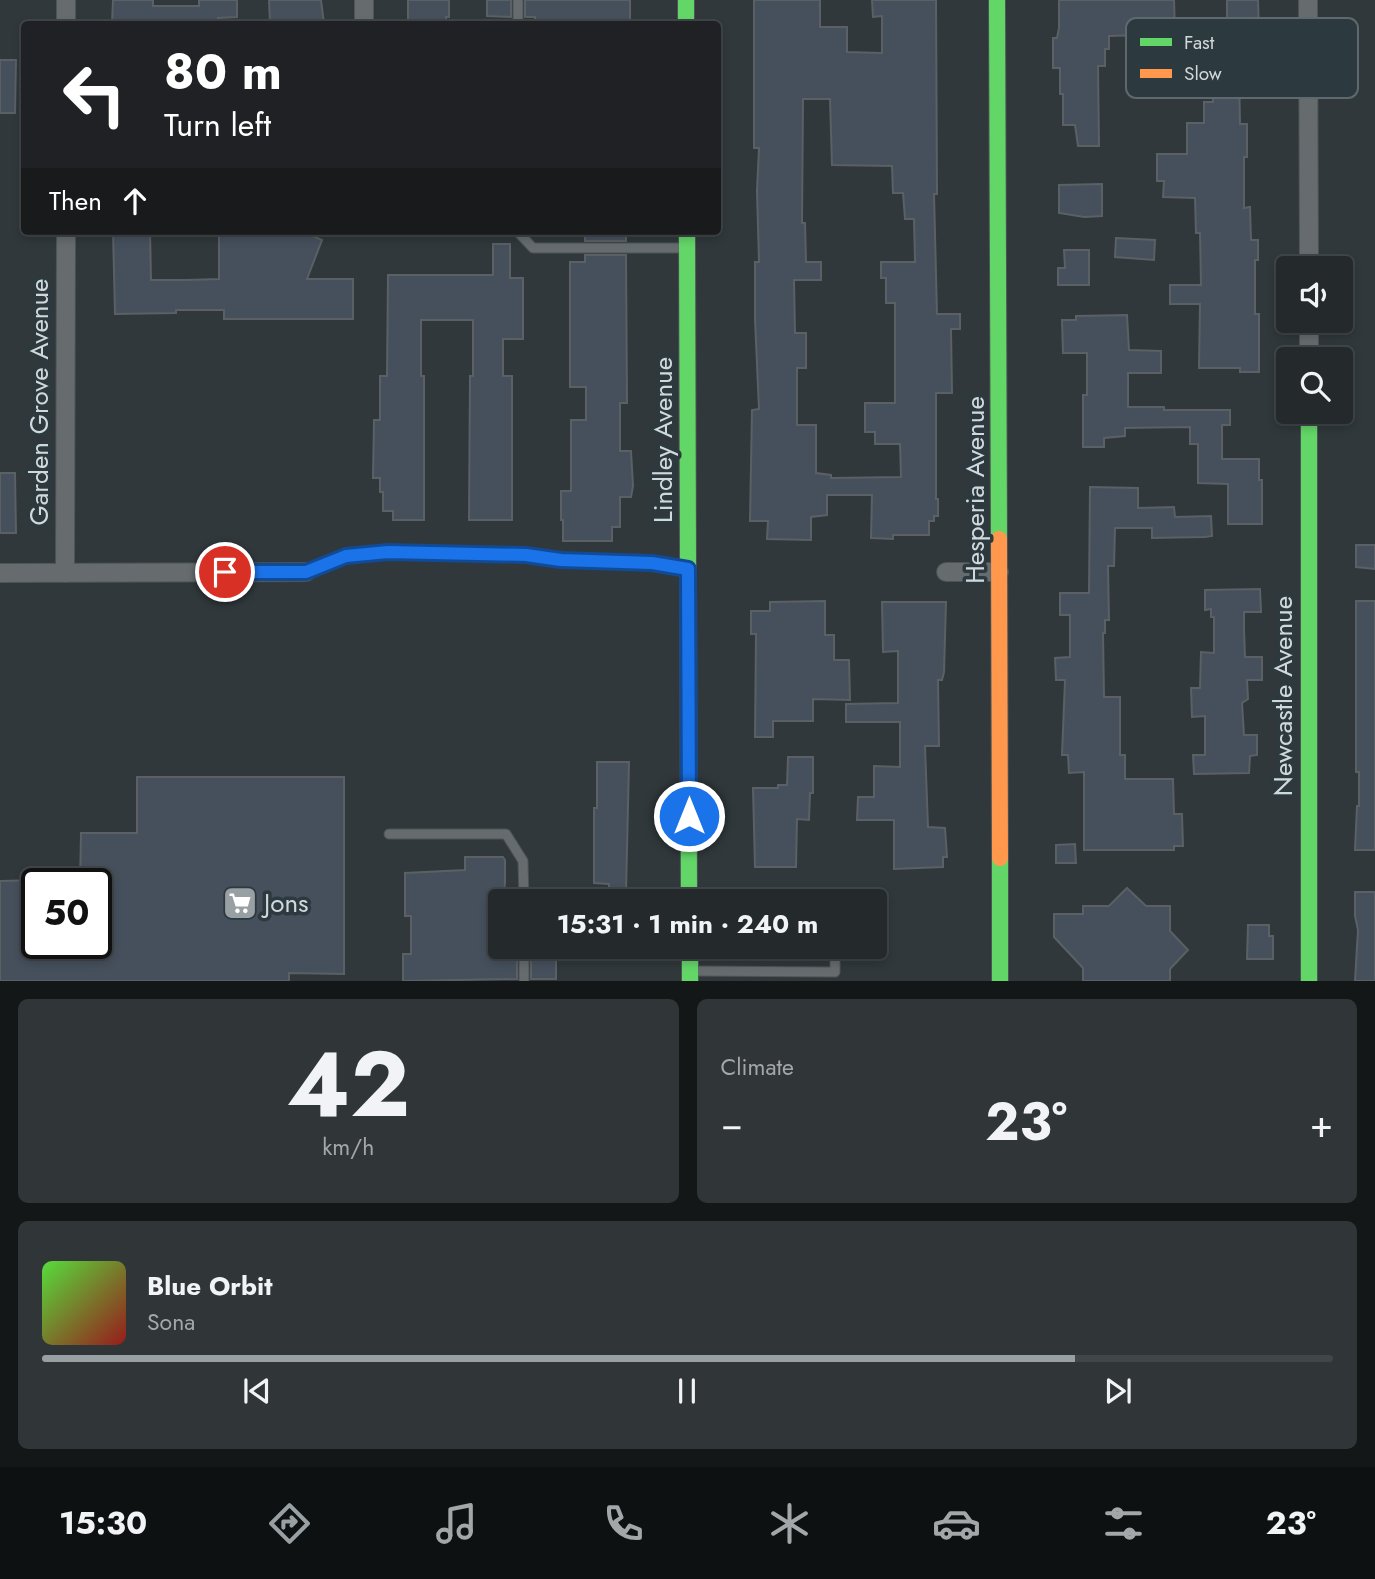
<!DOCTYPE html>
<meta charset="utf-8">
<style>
body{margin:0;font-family:Jost,sans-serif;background:#303638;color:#f1f3f6;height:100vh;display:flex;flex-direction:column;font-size:26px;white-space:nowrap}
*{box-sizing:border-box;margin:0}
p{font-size:23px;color:#a3a7a9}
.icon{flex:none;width:38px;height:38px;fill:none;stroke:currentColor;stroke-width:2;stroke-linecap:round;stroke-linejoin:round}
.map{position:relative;height:981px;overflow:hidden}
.side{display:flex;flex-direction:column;gap:18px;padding:18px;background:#141718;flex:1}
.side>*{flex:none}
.hud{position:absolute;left:21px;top:21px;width:700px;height:214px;border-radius:7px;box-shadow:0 4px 10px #0003,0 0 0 2px #414648;background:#202124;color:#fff;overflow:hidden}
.controls{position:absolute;left:1276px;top:256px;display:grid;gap:14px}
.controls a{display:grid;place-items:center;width:77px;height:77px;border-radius:7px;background:#242a2c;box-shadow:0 4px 10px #0003,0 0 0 2px #414648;font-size:35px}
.speed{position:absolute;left:21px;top:868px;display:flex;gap:14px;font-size:35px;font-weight:700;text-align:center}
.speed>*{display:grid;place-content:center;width:91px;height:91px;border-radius:50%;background:#242a2c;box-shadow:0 4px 10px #0003,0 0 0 2px #414648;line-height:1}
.speed .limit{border:4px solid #111;border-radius:10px;background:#fff;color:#111}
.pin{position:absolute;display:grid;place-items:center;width:60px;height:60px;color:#fff;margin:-30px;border:4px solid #fff;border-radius:50%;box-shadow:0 2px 7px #0007}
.me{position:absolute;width:77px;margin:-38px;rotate:0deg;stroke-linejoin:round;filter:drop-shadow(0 0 5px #0008)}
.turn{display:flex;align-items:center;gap:24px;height:147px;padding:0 28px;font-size:32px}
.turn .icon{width:91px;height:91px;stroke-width:2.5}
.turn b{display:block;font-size:49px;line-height:60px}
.then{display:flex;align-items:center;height:66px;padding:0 28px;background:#0003;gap:14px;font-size:26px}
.big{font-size:52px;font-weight:700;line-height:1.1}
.side .card{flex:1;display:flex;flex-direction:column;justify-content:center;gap:10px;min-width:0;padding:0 24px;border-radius:10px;background:#303638}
.side .dial{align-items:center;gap:0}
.dial b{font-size:91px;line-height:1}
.song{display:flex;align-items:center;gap:21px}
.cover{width:84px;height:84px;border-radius:10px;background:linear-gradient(135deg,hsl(110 70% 55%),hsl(0 70% 35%))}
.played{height:7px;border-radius:4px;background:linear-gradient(90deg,#98a0a3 80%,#414648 80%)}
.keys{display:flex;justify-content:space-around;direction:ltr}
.heat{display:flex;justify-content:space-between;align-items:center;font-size:38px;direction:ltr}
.side .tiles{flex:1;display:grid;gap:18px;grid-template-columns:1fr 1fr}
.card:last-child{grid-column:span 2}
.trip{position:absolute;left:488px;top:889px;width:399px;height:70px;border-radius:7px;background:#242a2c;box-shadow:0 4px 10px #0003,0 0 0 2px #414648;font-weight:700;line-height:70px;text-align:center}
.tabs{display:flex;height:112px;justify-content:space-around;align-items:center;background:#0e1112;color:#a3a7a9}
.tabs .icon{width:49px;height:49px}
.tabs .on{color:#98a0a3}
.tabs b{font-size:32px;color:#f1f3f6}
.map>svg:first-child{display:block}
.building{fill:#46505d;stroke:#5a6063;stroke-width:2;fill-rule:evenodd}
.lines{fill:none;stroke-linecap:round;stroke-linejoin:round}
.lane-casing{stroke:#4d5456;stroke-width:11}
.street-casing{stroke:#4d5456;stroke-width:20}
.fast-casing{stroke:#4d5456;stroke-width:18}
.slow-casing{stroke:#4d5456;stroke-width:18}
.lane{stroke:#666c6e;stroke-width:9}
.street{stroke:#666c6e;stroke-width:18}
.fast{stroke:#63d668;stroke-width:16}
.slow{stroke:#ff974d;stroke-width:16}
.route-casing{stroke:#114b97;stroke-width:18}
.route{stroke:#1a73e8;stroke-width:12}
.labels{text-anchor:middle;stroke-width:7;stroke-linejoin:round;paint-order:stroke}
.street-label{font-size:26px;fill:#d0d8db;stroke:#2c393f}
.poi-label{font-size:26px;fill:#d0d8db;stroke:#2c393f;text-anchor:start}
.key{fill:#2c393f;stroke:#5d696e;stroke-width:2}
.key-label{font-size:19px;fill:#d0d8db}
</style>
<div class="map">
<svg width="1375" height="981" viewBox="0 0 1375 981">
<rect width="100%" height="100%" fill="#30383b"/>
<g class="building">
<polygon points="153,0 153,6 199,6 199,0 237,0 237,17 218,18 218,24 112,23 113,0"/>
<polygon points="269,0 321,0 324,24 270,22"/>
<polygon points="408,0 449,0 449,17 446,17 446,20 408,20"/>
<polygon points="487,0 511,0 511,17 487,16"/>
<polygon points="525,0 630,0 630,21 629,24 535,24 535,17 525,17"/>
<path d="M754,0H820V27H847V52L882,53V16L873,17L872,0H936L937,194H934L937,314H960V329H951L952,393H936V499H938V516H934V521H929V535H893V539L871,538L872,495H827V515L811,517V540L767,539L768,521H750L752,410L759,409L755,320V262H759L757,191L759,148H754ZM803,99H830L832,165L892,166L893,193H903L905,219H914L915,262H881V278H886V303H895V403H865V432H875V444H900L901,477L831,478V475L816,473V425H797V368H806V333H795L794,280H821V262H806L805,223H802Z"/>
<polygon points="1059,0 1174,0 1175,34 1109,36 1109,49 1105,49 1105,66 1098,66 1099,146 1078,146 1075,125 1063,125 1063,94 1060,94 1060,68 1053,68 1053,38 1057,38 1059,28"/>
<polygon points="1227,0 1258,0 1260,68 1239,68 1240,124 1247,124 1247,157 1244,157 1244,208 1250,207 1251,240 1258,240 1258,260 1255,260 1255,314 1259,314 1259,372 1240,372 1240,368 1199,368 1200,304 1170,304 1170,285 1201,285 1200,233 1196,233 1195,198 1163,197 1164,181 1157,181 1157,154 1187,154 1187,123 1204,123 1204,102 1213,102 1211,35 1227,35"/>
<polygon points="0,60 16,60 15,113 0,113"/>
<polygon points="1102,184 1102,216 1084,217 1059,213 1059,185"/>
<polygon points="113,231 150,231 151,280 187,280 219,279 219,231 301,231 322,240 307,279 353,279 353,319 224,319 224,310 176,310 176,313 115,314"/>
<rect x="585" y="231" width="41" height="10"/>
<polygon points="1116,238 1155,240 1154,260 1115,257"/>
<polygon points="493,244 510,244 510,278 523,278 523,339 503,339 503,376 512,376 512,520 469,520 470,376 473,376 473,320 421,320 421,376 424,376 424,520 393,520 393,511 383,511 383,492 380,492 380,478 373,478 374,420 380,420 380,376 387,376 388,275 493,275"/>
<polygon points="1064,250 1089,250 1089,285 1058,285 1058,268 1065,268"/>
<polygon points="585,255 626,255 627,403 620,403 620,451 631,451 633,486 631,497 620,497 620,527 612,527 612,541 563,541 563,520 561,520 561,491 571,491 571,420 586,420 586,387 570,387 570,262 585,262"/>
<polygon points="1127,315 1129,350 1161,351 1161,373 1128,373 1128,407 1164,407 1164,410 1230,410 1230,425 1222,425 1222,459 1259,459 1259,480 1262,480 1262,524 1228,524 1228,484 1198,483 1198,444 1190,444 1190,427 1125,428 1125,436 1104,438 1104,447 1083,447 1083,395 1087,395 1087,353 1063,353 1062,320 1076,320 1076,316"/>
<polygon points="0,473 15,473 16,533 0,533"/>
<polygon points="1090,487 1138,488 1138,508 1174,507 1175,517 1211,516 1212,536 1205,537 1152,538 1152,528 1115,528 1114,566 1108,566 1109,620 1105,620 1105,633 1103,633 1104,697 1120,697 1120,755 1125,755 1125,779 1173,779 1174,814 1182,814 1183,846 1174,846 1174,850 1084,850 1084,772 1069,773 1068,755 1062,755 1065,680 1056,680 1055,658 1070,657 1070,615 1060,615 1060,593 1089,593"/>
<polygon points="1356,545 1375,545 1375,569 1356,567"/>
<polygon points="1260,589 1261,612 1244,612 1244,629 1245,657 1262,657 1262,680 1247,680 1248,699 1242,703 1244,735 1257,735 1257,755 1250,756 1249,773 1194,774 1193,755 1205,755 1205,716 1192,717 1191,688 1200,688 1201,652 1214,653 1214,617 1211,617 1211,609 1205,610 1205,590"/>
<polygon points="825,601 825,635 834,635 834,660 849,660 850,700 813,699 813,721 773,721 773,737 755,737 756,634 751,634 751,611 770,611 770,602"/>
<polygon points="1356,601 1375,601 1375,850 1355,850 1357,806 1359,806 1359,772 1356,772"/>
<polygon points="882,602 946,602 944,672 942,680 938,680 939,746 925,746 928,827 945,828 947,857 943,857 943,867 894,869 894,820 857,820 858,797 874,797 874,766 900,767 900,722 846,722 846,704 898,703 898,651 883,652"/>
<polygon points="788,757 813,757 813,793 810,793 809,820 797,819 796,867 755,867 753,788 778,788 778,785 787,785"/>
<polygon points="597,762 629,762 626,893 609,893 609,884 594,883 594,808 597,808"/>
<polygon points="137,777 344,777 344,974 289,973 289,981 0,981 0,881 37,880 37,943 96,943 96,884 80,884 81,833 137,833"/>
<polygon points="1075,844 1076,863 1056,863 1056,845"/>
<polygon points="465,857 503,857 505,860 505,883 503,901 500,901 500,947 510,947 510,955 517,955 517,979 403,981 403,954 411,954 411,916 405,916 405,873 465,870"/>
<polygon points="1127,888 1146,906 1170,906 1170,931 1188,950 1170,969 1170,981 1083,981 1083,968 1054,937 1054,914 1083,914 1083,906 1109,906"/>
<polygon points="1355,892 1375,892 1375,981 1355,981 1358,930 1355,916"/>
<polygon points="1248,925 1269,925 1269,936 1273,936 1273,959 1247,959"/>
<rect x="531" y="955" width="25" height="24"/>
</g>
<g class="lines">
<g class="lane-casing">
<g id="lane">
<polyline points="518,24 518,0"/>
<polyline points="517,231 533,248 686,248"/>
<polyline points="306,572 347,556 388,552 526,555 560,560 652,563 686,569"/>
<polyline points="389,834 506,834 523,861 524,901"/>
<polyline points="691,898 834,898 834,901"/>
<polyline points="524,947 524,981"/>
<polyline points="690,971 835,972 835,947"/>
</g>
</g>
<g class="street-casing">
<g id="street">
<polyline points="364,0 364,24"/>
<polyline points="1308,0 1309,268"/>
<polyline points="66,24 66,0"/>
<polyline points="1309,320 1309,359"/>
<polyline points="946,572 999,572"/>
<polyline points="0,573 306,572"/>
<polyline points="65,573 66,231"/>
</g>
</g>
<g class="fast-casing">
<g id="fast">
<polyline points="686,0 686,24"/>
<polyline points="997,0 999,539"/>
<polyline points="687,231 689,901"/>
<polyline points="1309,411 1309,981"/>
<polyline points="1000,858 1000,981"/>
<polyline points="690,947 690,981"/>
</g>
</g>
<g class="slow-casing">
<polyline id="slow" points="999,539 1000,858"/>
</g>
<use href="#lane" class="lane"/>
<use href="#street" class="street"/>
<use href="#fast" class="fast"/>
<use href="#slow" class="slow"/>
</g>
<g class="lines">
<g class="route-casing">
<polyline id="route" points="225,572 306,572 346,556 388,552 526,555 561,560 652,563 688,569 689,816"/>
</g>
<use href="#route" class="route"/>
</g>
<defs>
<g id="supermarket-square" transform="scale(1.75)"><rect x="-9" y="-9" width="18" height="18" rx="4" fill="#98a0a3" stroke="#2c393f"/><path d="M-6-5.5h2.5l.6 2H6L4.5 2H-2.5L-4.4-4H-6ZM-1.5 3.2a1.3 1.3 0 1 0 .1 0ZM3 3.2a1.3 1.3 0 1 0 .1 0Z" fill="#fff"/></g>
</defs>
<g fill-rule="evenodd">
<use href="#supermarket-square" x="240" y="903"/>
</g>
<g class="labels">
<g class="street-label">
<text transform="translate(39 402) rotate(-90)" y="9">Garden Grove Avenue</text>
<text transform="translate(663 440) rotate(-90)" y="9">Lindley Avenue</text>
<text transform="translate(975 490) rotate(-90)" y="9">Hesperia Avenue</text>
<text transform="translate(1283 696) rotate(-90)" y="9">Newcastle Avenue</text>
</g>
<g class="poi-label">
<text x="264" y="912">Jons</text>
</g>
</g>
<rect x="1126" y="18" width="232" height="80" rx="10" class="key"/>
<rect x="1140" y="38" width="32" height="8" fill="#63d668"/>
<rect x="1140" y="69" width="32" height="9" fill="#ff974d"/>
<g class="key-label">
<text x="1184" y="49">Fast</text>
<text x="1184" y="80">Slow</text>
</g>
</svg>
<div class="controls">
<a><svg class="icon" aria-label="sound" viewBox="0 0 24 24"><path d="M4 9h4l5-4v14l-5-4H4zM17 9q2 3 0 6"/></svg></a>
<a><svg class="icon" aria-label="search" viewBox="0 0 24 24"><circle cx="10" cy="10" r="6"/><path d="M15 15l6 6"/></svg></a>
</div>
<div class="speed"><div class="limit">50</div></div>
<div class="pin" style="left:225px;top:572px;background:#d93025"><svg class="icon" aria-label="arrive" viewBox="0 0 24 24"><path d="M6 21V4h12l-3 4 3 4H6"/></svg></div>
<svg class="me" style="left:689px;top:816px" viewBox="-20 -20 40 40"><circle r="17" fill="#1a73e8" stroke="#fff" stroke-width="3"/><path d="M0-11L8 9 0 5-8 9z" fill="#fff"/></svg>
<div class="trip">15:31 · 1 min · 240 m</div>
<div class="hud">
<div class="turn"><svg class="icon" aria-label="left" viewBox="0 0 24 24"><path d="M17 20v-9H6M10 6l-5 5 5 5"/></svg><div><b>80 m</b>Turn left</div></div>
<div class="then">Then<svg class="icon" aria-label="ahead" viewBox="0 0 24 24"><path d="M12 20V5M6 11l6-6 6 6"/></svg></div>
</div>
</div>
<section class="side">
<div class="tiles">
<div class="card dial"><b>42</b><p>km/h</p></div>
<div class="card"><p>Climate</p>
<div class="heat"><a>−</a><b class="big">23°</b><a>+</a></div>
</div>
<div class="card">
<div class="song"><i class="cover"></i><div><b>Blue Orbit</b><p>Sona</p></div></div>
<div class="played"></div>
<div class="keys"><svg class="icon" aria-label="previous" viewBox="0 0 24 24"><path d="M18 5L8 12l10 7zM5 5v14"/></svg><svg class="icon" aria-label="pause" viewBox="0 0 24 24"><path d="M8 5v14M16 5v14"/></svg><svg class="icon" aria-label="next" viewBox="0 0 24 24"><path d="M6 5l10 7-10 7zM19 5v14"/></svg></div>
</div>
</div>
</section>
<nav class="tabs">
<b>15:30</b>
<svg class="icon on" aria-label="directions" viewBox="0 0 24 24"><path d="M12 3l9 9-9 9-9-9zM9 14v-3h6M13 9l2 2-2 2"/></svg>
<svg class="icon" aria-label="music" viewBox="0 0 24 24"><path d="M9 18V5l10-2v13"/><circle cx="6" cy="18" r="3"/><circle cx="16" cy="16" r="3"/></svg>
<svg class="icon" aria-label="phone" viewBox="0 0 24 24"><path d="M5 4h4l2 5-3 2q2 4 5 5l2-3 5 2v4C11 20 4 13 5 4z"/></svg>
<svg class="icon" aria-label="climate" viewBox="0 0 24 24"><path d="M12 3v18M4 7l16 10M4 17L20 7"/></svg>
<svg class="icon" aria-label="car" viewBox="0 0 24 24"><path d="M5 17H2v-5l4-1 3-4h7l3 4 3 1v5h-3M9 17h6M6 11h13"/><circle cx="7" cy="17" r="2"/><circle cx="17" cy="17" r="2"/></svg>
<svg class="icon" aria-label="filters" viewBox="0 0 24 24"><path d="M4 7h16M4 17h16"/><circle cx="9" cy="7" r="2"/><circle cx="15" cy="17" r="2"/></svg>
<b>23°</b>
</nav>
